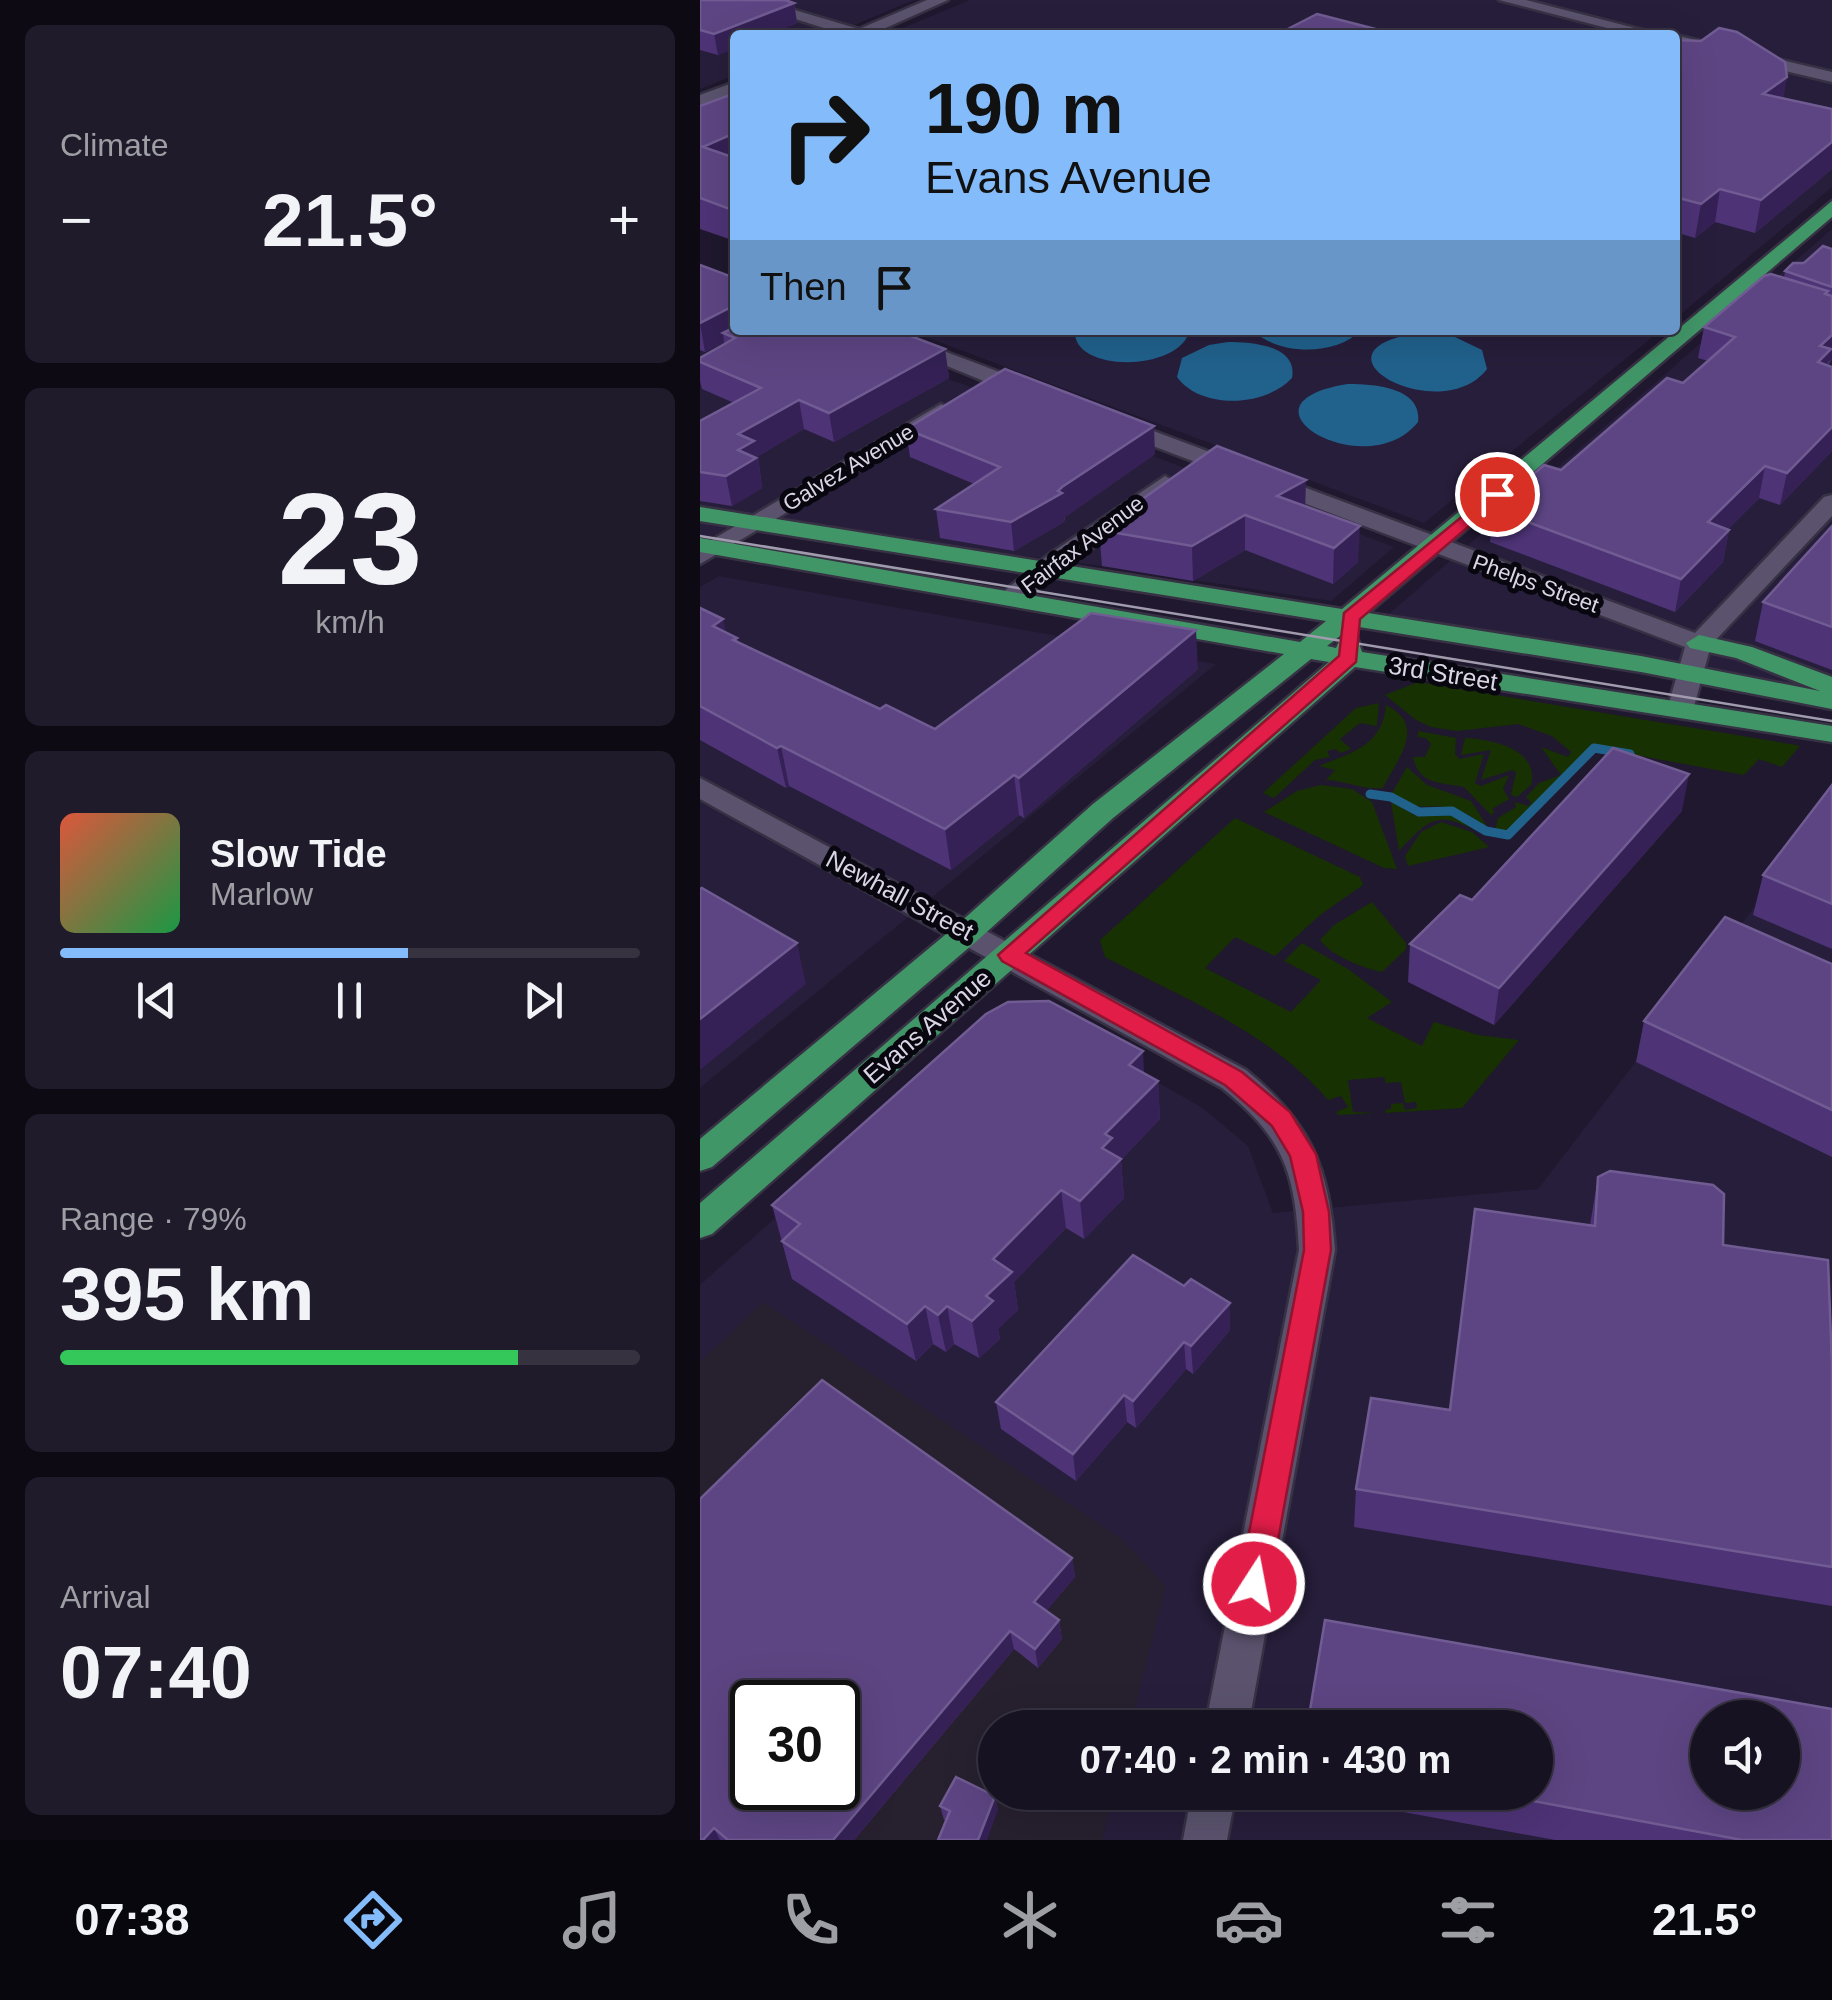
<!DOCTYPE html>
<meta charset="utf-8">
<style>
body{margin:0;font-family:Helvetica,sans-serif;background:#201b2a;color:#f1f3f6;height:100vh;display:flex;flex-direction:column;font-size:38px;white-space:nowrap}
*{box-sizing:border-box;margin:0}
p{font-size:32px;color:#9e9ea5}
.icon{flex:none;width:55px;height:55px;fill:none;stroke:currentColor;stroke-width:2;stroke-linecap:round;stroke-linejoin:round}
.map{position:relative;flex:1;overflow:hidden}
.side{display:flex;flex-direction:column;gap:25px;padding:25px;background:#0d0a13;width:700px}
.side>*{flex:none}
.guide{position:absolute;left:30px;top:30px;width:950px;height:305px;border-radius:10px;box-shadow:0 10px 40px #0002,0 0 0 2px #363240;background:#84bcfb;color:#111;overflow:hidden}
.controls{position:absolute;left:990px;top:1700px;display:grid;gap:20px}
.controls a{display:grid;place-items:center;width:110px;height:110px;border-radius:50%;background:#171222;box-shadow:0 10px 40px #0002,0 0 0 2px #363240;font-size:50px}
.speed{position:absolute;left:30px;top:1680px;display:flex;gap:20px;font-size:50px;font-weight:700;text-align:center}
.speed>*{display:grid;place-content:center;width:130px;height:130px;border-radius:50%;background:#171222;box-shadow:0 10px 40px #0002,0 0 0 2px #363240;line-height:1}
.speed .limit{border:5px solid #111;border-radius:15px;background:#fff;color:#111}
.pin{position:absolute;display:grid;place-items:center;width:85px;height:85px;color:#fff;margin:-42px;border:5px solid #fff;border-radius:50%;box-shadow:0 2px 10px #0007}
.me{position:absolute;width:110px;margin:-55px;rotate:11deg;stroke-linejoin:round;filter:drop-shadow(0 0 8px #0008)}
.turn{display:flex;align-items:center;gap:35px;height:210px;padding:0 30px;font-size:45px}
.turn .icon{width:130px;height:130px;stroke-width:2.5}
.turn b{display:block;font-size:70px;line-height:85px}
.then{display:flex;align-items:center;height:95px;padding:0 30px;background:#0003;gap:20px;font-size:38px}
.big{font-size:75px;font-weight:600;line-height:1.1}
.side .widget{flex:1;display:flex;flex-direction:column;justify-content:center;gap:15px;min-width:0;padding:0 35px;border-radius:15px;background:#201b2a}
.side .dial{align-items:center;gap:0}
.dial b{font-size:130px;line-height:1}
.song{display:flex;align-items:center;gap:30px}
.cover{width:120px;height:120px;border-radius:15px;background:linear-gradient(135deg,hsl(10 70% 55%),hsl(140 70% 35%))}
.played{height:10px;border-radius:5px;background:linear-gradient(90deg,#84bcfb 60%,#363240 60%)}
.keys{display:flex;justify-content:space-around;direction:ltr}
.heat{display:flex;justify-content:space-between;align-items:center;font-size:55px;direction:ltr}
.charge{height:15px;border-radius:8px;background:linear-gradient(90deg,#34c759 79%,#363240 0)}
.trip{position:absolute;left:278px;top:1710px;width:575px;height:100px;border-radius:50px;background:#171222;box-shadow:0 10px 40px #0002,0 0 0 2px #363240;font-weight:600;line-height:100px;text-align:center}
.tabs{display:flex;height:160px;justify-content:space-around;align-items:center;background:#09070e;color:#9e9ea5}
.tabs .icon{width:70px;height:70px}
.tabs .on{color:#84bcfb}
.tabs b{font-size:45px;color:#f1f3f6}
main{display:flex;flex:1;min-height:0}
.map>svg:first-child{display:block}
.built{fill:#271e3b;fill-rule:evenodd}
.education{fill:#27202f;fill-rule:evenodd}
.green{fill:#183102}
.water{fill:#21628d}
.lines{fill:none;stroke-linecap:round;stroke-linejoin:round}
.stream{stroke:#21628d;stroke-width:9}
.minor-casing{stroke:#373144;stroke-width:5}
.major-casing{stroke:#373144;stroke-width:5}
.minor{fill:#5b536e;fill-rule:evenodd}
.major{fill:#419668;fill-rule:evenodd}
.tram{stroke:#a19cad;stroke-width:2.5}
.wall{fill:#4e3377}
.shaded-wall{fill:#352155}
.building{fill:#5d4583;stroke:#705c92;stroke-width:2.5;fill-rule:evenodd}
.route{fill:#e11d48;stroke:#92132f;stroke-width:2.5}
.labels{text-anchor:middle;stroke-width:10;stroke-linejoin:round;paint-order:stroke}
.far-street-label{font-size:22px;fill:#dad6e5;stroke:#08060e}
.street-label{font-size:25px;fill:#dad6e5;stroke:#08060e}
</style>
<main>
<section class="side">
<div class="widget"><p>Climate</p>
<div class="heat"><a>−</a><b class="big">21.5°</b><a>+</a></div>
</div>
<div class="widget dial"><b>23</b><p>km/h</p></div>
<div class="widget">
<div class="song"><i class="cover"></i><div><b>Slow Tide</b><p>Marlow</p></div></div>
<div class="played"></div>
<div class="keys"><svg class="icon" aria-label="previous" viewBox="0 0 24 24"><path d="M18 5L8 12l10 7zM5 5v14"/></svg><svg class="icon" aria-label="pause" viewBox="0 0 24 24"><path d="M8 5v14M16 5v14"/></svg><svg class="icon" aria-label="next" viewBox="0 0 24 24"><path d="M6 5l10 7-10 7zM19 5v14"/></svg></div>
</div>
<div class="widget"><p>Range · 79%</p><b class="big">395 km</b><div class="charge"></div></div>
<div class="widget"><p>Arrival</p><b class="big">07:40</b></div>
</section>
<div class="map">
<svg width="1132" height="1840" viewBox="0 0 1132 1840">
<rect width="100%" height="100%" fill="#1f182e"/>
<g class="built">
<polygon points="0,0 214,0 130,35 35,35 35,75 0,89"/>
<polygon points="270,0 1132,0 1132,187 975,319 975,35 186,35"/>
<polygon points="1132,229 1132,694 683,619"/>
<polygon points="0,285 35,330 119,330 694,547 631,601 402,566 43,519 0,543"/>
<polygon points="207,330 961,330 724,523"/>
<polygon points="19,576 516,664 0,1088 0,587"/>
<path d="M1132,806V1840H0V1285L317,1002L503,1108L548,1146L573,1213L838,1189ZM52,1702H138V1788H52ZM1008,1718H1082V1792H1008ZM295,1728H835V1792H295Z"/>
</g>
<path class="education" d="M63,1302L422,1539L466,1586L430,1727L295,1728V1792L414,1793L402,1840H0V1362ZM52,1702H138V1788H52Z"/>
<g class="green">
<polygon points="718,682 1096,745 1100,746 1082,767 1059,759 1044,775 892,747 818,824 806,832 795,830 798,818 816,807 815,802 829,806 831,802 826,797 839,783 861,775 841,747 868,757 871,752 852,736 818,724 757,731 731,727 716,720 685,695"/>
<polygon points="679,703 677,726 660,723 640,739 651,749 641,753 635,749 627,751 630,757 615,760 574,798 563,793 656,708"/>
<path d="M686,705C728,726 697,759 683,788C661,790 648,781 626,780L635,770L619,766C646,754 683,748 686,705Z"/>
<path d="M718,731L756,738L755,754L759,759L784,754L775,783L781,786L809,775L803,789L809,799L792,809L795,812L791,815L764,787C742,782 719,786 713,757H725L731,744L726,738L718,737Z"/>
<path d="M765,738C791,739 840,749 831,785L817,797L811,795L816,772L812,770L781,780L791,750L761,755Z"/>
<path d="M707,767L727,785L771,801L787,826C775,821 765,811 752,808C724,803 718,814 692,793Z"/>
<polygon points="621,785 652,789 672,802 697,869 684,868 564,812 597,791"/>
<path d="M691,802L716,816L756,815L789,836C741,814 736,810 699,851Z"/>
<path d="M535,818L660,877L663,885L620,915L575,956L535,937L505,968L591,1012L621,980L584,961L602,943L648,969L692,1002L667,1018L722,1046L734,1022L778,1035L819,1040L762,1108L686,1113L685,1110L691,1109V1104L703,1103L705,1110L717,1108L716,1102L705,1103L701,1082L686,1083L684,1077L648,1080L653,1112L676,1113L639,1115L636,1112L648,1107L641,1096L628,1100C570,1032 483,998 405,957L400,940Z"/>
<polygon points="741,822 772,832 789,847 708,866 705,856 721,832"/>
<path d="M672,902L706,943V949L682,972C663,968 631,956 620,940L634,925Z"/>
</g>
<g class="water">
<path d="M375,330H488L489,332C478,372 371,373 375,330Z"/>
<path d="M553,330H661C637,356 577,356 553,330Z"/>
<path d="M717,333L755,337L782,350L787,369C741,429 599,352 717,333Z"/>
<path d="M528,342C551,342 598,345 592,378C565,407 501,410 477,377L482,358L509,345Z"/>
<path d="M648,384C673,384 722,387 718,422C666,487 524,403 648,384Z"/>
</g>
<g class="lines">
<polyline class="stream" points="670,794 691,797 719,812 752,811 786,831 808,835 894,748 930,754"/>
<g class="minor-casing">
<g id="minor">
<polygon points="35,0 60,0 159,29 227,0 248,0 170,35 146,35"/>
<polygon points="799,0 826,0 962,35 934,35"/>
<polygon points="975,35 1132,72 1132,82 975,45"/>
<polygon points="35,82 35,93 0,106 0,95"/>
<polygon points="159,330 188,330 339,387 342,392 339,397 323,397"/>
<polygon points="241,404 252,411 249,416 0,564 0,547"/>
<polygon points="416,417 995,633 1124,497 1132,495 1132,516 1011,645 993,710 980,718 967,710 985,647 408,429 405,424"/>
<polygon points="465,476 476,483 473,488 320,603 302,603 299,598 302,593 348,555"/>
<path d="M0,778L546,1070C611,1123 629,1167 635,1250L548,1728H505L599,1250C595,1172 584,1138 522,1088L0,799Z"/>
<polygon points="492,1792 536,1792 527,1840 483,1840"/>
</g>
</g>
<g class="major-casing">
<polygon id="major" points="1132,201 1132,217 668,613 941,656 1120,691 1036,658 990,648 986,643 999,635 1052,647 1132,677 1132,709 941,672 653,626 627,646 636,648 640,640 658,640 662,652 1132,726 1132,742 655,667 12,1234 0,1238 0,1203 629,662 611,659 413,818 279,939 12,1167 0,1171 0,1139 257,925 393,804 584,654 0,552 0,538 600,642 626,621 0,521 0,507 642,609"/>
</g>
<use href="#minor" class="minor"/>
<use href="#major" class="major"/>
<polyline class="tram" points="0,536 1132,721"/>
</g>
<g class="wall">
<polygon points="0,0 94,3 97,23 18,55 0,50"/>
<polygon points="975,40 1083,99 1132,109 1132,169 1055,233 1015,222 995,238 975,232"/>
<polygon points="0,106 35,158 35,241 0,229"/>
<polygon points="1132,249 1132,359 1128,365 1132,367 1132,451 1080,505 1059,498 1028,529 1029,530 1023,562 975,612 790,542 793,509 861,470 983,383 1008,361 998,358 1004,327 1084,278 1085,271"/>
<polygon points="0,265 35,330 245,349 249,378 134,442 104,429 58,456 62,488 32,506 0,501 0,421 34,403 2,389 0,381 0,358 25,344 24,342 5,352 0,350"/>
<polygon points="206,429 455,454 365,517 364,522 314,551 240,538 236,509 274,484 210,457"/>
<polygon points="605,506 658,562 633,584 545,550 493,581 402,566 399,530"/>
<polygon points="1132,526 1132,670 1055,641 1063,602"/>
<polygon points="0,608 26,632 37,638 39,643 180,709 235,729 498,669 324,818 319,815 251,870 89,786 86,788 0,740"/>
<polygon points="1132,785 1132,949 1053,915 1063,875"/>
<polygon points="982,811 794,1025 708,982 710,944 772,900"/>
<polygon points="1132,964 1132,1157 936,1062 944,1021"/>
<polygon points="444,1073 458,1081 460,1119 421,1160 424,1198 384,1239 366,1228 314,1282 318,1310 298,1329 300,1339 279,1358 254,1344 246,1352 233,1344 216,1361 92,1279 72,1205"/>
<polygon points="898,1177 1023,1245 1132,1366 1132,1606 654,1527 656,1489 750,1410 890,1225"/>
<polygon points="484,1286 530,1303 530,1330 493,1374 486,1369 436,1428 427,1422 376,1481 301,1429 296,1402"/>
<polygon points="372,1558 375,1577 346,1611 359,1620 362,1639 338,1668 314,1649 154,1840 0,1840"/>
<polygon points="835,1792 1132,1840 855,1840 601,1793"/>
<polygon points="295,1796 298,1810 244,1820 240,1806"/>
</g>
<g class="shaded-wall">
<polygon points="94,3 97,23 68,35 35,35 35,49 18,55 14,34"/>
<polygon points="1087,77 1082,108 1063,94"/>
<polygon points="35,133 35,158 0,148"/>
<polygon points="1132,142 1132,169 1055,233 1061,200"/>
<polygon points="1020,189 1015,222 995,238 1001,204"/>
<polygon points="35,305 35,330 23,333 24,342 5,352 0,323"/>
<polygon points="1132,335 1132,359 1128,362 1124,380 1111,393 1120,346"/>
<polygon points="245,349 249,378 134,442 129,413"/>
<polygon points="99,400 104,429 58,456 62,488 32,506 26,476 38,450 38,434"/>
<polygon points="454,426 455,454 364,518 364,522 314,551 311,522"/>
<polygon points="1132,427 1132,451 1080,505 1087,473"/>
<polygon points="1065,466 1059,498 1002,555 1008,522"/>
<polygon points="606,480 605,515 577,496"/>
<polygon points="545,515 545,550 493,581 492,546"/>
<polygon points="660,526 658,562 633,584 634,548"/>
<polygon points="1029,530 1023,562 975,612 981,579"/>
<polygon points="23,619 32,658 13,626"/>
<polygon points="496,630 498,669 324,818 319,778"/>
<polygon points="81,746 89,786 86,788 77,748"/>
<polygon points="989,774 982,811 794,1025 799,988"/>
<polygon points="314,775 319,815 251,870 245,829"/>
<polygon points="97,943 106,984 0,1070 0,1019"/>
<polygon points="443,1051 445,1090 429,1065"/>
<polygon points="458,1081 460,1119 421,1160 424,1198 384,1239 380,1201 402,1148 405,1134"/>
<polygon points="361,1190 366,1228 314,1282 318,1310 298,1329 300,1339 279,1358 272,1321 286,1296 293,1259"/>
<polygon points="530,1303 530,1330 493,1374 491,1346"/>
<polygon points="225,1306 233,1344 216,1361 207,1324"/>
<polygon points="247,1306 254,1344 246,1352 238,1315"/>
<polygon points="484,1342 486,1369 436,1428 433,1401"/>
<polygon points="424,1395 427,1422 376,1481 373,1454"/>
<polygon points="372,1558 375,1577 338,1621 334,1602"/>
<polygon points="359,1620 362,1639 338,1668 335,1649"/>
<polygon points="310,1631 314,1649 154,1840 133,1840"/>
<polygon points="295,1796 298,1810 287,1840 278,1840"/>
<polygon points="14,1828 20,1840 3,1840"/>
</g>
<g class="building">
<polygon points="0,0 85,0 94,3 14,34 0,30"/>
<polygon points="617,14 699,35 576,35"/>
<polygon points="1019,28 1037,32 1085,62 1087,77 1063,94 1132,109 1132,142 1061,200 1020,189 1001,204 975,197 975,40 1001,41"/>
<polygon points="35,93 35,133 3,147 0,146 0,106"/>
<polygon points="0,146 35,158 35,211 0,198"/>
<polygon points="1123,246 1132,249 1132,287 1085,271 1093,263 1104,263"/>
<polygon points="0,265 35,278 35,305 0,323"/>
<polygon points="1071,274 1128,291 1125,294 1132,296 1132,335 1120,346 1131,349 1118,362 1132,367 1132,427 1087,473 1065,466 1008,522 1029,530 981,579 793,509 844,465 861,470 967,378 983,383 1035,337 1004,327 1064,276"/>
<polygon points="35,327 35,330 195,330 245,349 129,413 99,400 38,434 54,441 38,450 56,458 26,476 0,472 0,421 61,388 0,362 0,358 35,338 23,333"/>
<polygon points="305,369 454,426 362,487 358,491 362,493 311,522 236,509 300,467 206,429"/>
<polygon points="517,446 606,480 577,496 660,526 634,548 545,515 492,546 399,530"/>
<polygon points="1132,526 1132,627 1063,602"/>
<polygon points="0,608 23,619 13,626 37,638 33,640 180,709 186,705 235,729 391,613 496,630 319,778 314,775 245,829 81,746 77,748 0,706"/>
<polygon points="913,748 989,774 799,988 710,944 760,895 772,900"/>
<polygon points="1132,785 1132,904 1063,875"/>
<polygon points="2,888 97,943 0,1019 0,889"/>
<polygon points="1025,917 1132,964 1132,1110 944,1021"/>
<polygon points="349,1001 443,1051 429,1065 458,1081 405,1134 412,1138 402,1148 421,1159 380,1201 361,1190 293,1259 312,1272 286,1296 293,1301 272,1321 247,1306 238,1315 225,1306 207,1324 82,1241 100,1224 72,1205 286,1014 308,1002"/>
<polygon points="910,1171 1013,1185 1024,1194 1023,1245 1128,1260 1132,1366 1132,1567 656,1489 671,1398 750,1410 775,1209 895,1226 898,1177"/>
<polygon points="433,1255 484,1286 491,1279 530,1303 491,1346 484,1342 433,1401 424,1395 373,1454 296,1402"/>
<path d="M122,1380L372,1558L334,1602L359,1620L335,1649L310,1631L133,1840H28L14,1828L3,1840H0V1499ZM52,1702H138V1788H52Z"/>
<path d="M625,1620L1132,1709V1840H1042L785,1792H835V1728H607ZM1008,1718H1082V1792H1008Z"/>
<polygon points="256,1777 295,1796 278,1840 238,1840 250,1811 240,1806"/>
</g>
<polygon class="route" points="797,488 803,490 803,497 660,619 656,662 326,953 542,1072 590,1112 616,1154 629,1212 631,1250 570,1584 565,1594 554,1598 544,1594 539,1584 604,1250 603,1212 590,1156 572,1126 525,1085 302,961 298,955 639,656 644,613"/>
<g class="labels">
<g class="far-street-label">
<text transform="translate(148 467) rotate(-31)" y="8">Galvez Avenue</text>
<text transform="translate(382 544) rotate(-37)" y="8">Fairfax Avenue</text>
<text transform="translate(836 583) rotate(20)" y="8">Phelps Street</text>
</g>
<g class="street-label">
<text transform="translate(743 673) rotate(9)" y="9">3rd Street</text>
<text transform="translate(200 895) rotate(28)" y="9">Newhall Street</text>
<text transform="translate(227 1026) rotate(-41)" y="9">Evans Avenue</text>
</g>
</g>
</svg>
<div class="controls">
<a><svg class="icon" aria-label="sound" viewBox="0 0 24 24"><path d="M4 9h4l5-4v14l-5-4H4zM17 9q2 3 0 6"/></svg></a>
</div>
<div class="speed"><div class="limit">30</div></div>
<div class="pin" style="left:797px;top:494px;background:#d93025"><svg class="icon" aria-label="arrive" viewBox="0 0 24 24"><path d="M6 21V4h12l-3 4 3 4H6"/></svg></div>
<svg class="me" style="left:554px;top:1584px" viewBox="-20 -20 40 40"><circle r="17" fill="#e11d48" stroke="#fff" stroke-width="3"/><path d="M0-11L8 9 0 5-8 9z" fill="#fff"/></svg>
<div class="trip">07:40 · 2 min · 430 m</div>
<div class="guide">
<div class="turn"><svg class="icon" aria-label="right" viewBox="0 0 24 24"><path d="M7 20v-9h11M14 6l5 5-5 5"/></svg><div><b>190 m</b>Evans Avenue</div></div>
<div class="then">Then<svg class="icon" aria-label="arrive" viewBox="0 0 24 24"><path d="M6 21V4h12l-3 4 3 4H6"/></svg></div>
</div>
</div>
</main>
<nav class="tabs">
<b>07:38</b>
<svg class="icon on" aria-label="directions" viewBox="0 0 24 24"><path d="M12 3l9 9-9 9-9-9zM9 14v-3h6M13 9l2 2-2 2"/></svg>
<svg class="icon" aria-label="music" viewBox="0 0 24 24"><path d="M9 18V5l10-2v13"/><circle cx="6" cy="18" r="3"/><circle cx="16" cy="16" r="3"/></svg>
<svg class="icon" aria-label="phone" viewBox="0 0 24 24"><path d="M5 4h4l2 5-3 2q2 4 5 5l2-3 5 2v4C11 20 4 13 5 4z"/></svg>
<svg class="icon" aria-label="climate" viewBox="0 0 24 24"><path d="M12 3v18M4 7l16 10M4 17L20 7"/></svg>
<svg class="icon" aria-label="car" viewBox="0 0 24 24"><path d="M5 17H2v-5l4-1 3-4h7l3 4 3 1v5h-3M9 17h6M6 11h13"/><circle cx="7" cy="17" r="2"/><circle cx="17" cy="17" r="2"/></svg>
<svg class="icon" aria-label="filters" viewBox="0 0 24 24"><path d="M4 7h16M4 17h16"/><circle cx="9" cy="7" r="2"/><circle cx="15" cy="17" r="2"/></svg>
<b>21.5°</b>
</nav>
